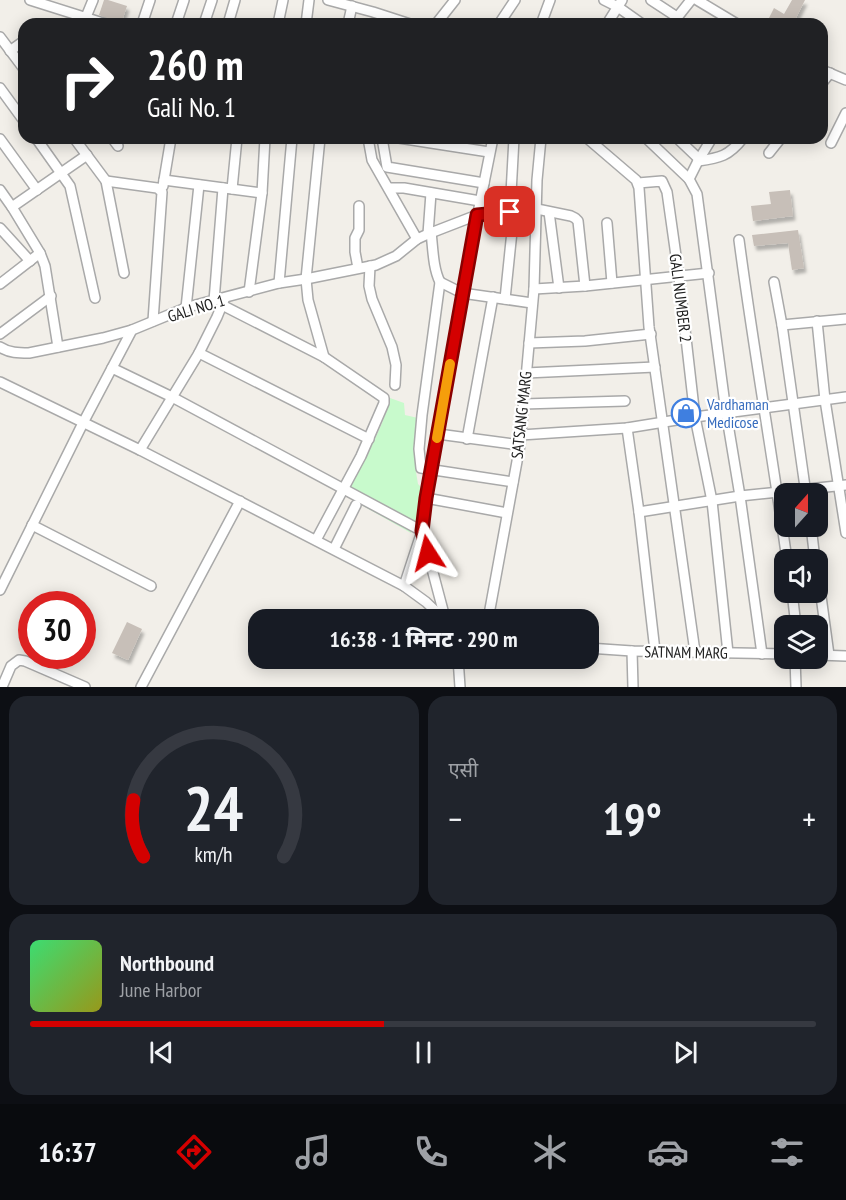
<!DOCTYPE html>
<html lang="hi">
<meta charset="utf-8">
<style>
body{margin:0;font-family:"PT Sans Narrow","Noto Sans Devanagari",sans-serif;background:#20242c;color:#f1f3f6;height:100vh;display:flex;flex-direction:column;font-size:22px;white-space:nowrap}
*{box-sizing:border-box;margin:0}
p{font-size:20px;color:#9ea1a6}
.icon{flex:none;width:33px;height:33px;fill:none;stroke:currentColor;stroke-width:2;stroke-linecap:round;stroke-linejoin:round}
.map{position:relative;height:687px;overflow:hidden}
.drawer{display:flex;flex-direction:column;gap:9px;padding:9px;background:#0d0f14;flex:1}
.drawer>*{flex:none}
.top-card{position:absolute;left:18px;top:18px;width:810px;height:126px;border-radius:18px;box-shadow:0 3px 15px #0003;background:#202124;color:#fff;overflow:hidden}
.needle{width:39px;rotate:21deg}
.buttons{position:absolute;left:774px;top:483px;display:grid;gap:12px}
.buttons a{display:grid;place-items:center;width:54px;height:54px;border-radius:12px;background:#171b24;box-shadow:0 3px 15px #0003;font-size:30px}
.speed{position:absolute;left:18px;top:591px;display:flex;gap:12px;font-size:30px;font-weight:700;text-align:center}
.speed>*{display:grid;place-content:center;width:78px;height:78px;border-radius:50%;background:#171b24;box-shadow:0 3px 15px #0003;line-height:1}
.speed .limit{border:9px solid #d22;background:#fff;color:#111}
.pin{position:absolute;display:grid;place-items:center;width:51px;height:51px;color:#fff;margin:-26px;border-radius:12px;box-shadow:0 3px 9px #0006}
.me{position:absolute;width:66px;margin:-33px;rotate:351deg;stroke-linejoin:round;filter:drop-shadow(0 0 4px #0008)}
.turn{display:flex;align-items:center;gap:21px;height:126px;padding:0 30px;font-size:27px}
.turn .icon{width:78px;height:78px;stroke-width:2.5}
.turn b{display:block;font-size:42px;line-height:51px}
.big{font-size:45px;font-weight:800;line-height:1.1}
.drawer .widget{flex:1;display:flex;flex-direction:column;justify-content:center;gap:9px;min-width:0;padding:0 21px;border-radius:18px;background:#20242c}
.drawer .dial{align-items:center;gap:0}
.dial svg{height:156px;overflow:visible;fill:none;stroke:#363941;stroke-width:7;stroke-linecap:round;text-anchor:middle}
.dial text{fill:#f1f3f6;stroke:none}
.song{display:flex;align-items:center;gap:18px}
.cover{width:72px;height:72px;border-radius:9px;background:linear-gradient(135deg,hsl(140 70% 55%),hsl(60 70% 35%))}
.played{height:6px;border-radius:3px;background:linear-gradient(90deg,#d40000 45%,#363941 45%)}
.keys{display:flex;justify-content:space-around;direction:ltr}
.heat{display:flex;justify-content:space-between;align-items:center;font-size:33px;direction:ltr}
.drawer .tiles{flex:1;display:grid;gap:9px;grid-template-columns:1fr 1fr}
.widget:last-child{grid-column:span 2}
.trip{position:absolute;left:248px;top:609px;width:351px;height:60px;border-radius:18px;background:#171b24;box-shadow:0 3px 15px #0003;font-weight:800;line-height:60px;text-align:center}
.tabs{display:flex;height:96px;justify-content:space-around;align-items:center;background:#090b0e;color:#9ea1a6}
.tabs .icon{width:42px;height:42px}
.tabs .current{color:#d40000}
.tabs b{font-size:27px;color:#f1f3f6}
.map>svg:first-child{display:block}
.park{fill:#c8facc}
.building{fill:#c7bfb8;filter:url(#shadow)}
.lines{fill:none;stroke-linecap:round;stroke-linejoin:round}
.minor-casing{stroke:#a9a9a9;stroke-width:12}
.minor{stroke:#fff;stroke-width:9}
.route-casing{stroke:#8a0000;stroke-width:15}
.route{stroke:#d40000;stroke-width:10}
.slow{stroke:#f59e0b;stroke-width:10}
.labels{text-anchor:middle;stroke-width:4.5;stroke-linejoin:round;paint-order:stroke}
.street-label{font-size:16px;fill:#222;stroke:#fff}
.shop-label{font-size:16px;fill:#366cbe;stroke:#fff;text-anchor:start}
</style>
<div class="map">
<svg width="846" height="687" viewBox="0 0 846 687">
<defs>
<filter id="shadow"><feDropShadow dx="2.5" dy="4.5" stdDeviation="1.5" flood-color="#0004"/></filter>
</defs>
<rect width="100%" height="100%" fill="#f2efe9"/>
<path class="park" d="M390,398L404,403L405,415L418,418L416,472L418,484L422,488L416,521L411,533L349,498L346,493C362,463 382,432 390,398Z"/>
<g class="building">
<polygon points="104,0 108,0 127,6 121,24 99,15"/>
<polygon points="792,0 805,0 793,24 766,24 774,8 784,14"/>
<polygon points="790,190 793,216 753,221 751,206 771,204 769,192"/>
<polygon points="798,230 804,268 792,270 788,243 754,246 752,235"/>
<polygon points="127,622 142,629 128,660 112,653"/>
</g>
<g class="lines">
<g class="minor-casing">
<g id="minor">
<polyline points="30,0 106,24"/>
<polyline points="328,0 373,12 410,24"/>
<polyline points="604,0 618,7 642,24"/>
<polyline points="651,0 677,17"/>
<polyline points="697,0 737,24"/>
<polyline points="86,17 93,0"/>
<polyline points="142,24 150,0"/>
<polyline points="176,24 184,0"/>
<polyline points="204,24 212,0"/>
<polyline points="228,24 235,0"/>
<polyline points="278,24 283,0"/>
<polyline points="306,24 309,0"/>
<polyline points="348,24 352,6"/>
<polyline points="436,24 455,0"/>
<polyline points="499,24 515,0"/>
<polyline points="547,24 543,19 550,0"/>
<polyline points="607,24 622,0"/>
<polyline points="672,24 691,0"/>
<polyline points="0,37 24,69"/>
<polyline points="10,51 24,41"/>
<polyline points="822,70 846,80"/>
<polyline points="822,83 830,73"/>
<polyline points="0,88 24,121"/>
<polyline points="36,138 70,186 95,298"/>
<polyline points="74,138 106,181 124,273"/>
<polyline points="112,138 118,146"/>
<polyline points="320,138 306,279 308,300 324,357"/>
<polyline points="368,138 372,160 417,239"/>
<polyline points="382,138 387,167 484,183"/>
<polyline points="399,138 489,152"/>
<polyline points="587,138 636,180 639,188 649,327 695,652"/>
<polyline points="646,138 689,179 697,194 726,412 740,496 762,654"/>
<polyline points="677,138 699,159"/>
<polyline points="0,139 37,190"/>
<polyline points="831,143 846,113"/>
<polyline points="769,153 781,138"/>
<path d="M698,161C720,158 729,156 743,138"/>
<polyline points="689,179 698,161 712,138"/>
<polyline points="164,180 262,193"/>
<polyline points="106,181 157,188 162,192 153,321"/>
<polyline points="638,183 662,181 667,192 679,277 695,417 712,501 728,653"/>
<polyline points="163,186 171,138"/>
<polyline points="389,188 404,188 480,201"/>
<polyline points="232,189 237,138"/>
<polyline points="0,190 12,207 40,253 0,284"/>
<polyline points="12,207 87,155"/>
<polyline points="510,212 514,138"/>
<polyline points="549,212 559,288"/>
<polyline points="607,223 612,283"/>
<polyline points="0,228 30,261"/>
<path d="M431,232C433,249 433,268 440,282L422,415L419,449L421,468L513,482"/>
<polyline points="428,234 431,193"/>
<path d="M739,240C753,346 772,453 787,560"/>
<polyline points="40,253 45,266 58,347"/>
<polyline points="370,266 369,286 372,299 392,347 396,365 395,385"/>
<polyline points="358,268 355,252 355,238 359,230 359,206"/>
<polyline points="440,282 462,293 532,303"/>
<polyline points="774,282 782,325 806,494"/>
<polyline points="279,283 292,138"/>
<polyline points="534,289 585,286 709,273"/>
<polyline points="249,292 262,193 265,138"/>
<polyline points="505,299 514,212"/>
<polyline points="214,301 223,188"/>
<polyline points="222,305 324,357 384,398 384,403 361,456 316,540"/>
<polyline points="186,308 199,185"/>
<polyline points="817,321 825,400 846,533"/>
<polyline points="782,325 846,319"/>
<polyline points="0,334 51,296"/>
<polyline points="529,343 585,341 651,334"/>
<path d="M0,347C9,353 19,353 29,353L103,338L132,330"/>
<polyline points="199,353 369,439"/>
<polyline points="112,368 172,397 422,531 404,586"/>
<polyline points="526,373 655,367"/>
<polyline points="0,382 140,450 404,586 426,602 445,620"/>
<polyline points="523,404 625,401"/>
<polyline points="627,428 639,512 655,651"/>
<polyline points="438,434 520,445"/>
<polyline points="521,435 627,428 695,417 846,397"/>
<polyline points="467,439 493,297"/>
<polyline points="140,450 199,353 217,317 224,300"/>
<polyline points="426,498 507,513"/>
<polyline points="639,512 740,496 846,485"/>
<polyline points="32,525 151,586"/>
<polyline points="811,526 815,560"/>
<polyline points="334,549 356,505"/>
<polyline points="818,574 829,655"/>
<polyline points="0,590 84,421 132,330 188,307 279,283 306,279 376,265 396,256 417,239 428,234 477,215 537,209 571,216 575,218 578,221 585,286"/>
<polyline points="792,592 796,626"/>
<polyline points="445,618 422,531 426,498 462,293 493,138"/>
<polyline points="488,620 520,445 534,289 537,180 541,138"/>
<polyline points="588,648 632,651 784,654"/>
<polyline points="632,651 633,687"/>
<polyline points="818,655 846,656"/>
<polyline points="458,658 460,687"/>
<polyline points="795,658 796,687"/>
<polyline points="2,687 11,666 19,660 25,661 85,687"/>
<polyline points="141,687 240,501"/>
</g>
</g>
<use href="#minor" class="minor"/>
</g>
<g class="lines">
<g class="route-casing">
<polyline id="route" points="428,553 422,531 426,498 477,215 510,212"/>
</g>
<use href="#route" class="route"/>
<polyline class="slow" points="437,438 450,364"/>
</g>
<defs>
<g id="shop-ring" transform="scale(1.5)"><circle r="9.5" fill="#fff" stroke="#3f7fe0" stroke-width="1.5"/><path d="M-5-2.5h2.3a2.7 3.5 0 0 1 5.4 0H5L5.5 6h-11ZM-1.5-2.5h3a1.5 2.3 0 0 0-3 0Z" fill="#3f7fe0"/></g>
</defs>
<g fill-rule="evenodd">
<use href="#shop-ring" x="686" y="413"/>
</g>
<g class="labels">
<g class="street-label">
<text transform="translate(681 298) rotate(83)" y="6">GALI NUMBER 2</text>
<text transform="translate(196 308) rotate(-17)" y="6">GALI NO. 1</text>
<text transform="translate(521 415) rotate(-84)" y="6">SATSANG MARG</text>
<text transform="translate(686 652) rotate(1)" y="6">SATNAM MARG</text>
</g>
<g class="shop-label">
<text x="707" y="410">Vardhaman<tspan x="707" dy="18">Medicose</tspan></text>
</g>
</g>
</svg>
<div class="buttons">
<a><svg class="needle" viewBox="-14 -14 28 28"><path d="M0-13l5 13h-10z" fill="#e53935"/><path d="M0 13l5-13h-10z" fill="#9ea1a6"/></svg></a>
<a><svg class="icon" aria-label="sound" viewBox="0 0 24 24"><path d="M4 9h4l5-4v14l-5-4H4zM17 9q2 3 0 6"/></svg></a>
<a><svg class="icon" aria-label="layers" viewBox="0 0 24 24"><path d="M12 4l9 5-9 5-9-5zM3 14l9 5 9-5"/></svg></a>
</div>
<div class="speed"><div class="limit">30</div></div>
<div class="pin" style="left:510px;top:212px;background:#d93025"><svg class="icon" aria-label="arrive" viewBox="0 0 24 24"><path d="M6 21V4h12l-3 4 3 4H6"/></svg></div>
<svg class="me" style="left:428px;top:553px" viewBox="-20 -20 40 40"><path d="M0-17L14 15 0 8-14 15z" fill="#d40000" stroke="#fff" stroke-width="4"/></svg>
<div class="trip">16:38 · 1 मिनट · 290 m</div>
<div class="top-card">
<div class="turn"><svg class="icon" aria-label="right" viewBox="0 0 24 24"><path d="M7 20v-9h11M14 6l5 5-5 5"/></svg><div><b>260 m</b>Gali No. 1</div></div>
</div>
</div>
<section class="drawer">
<div class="tiles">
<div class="widget dial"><svg viewBox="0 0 100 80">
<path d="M14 69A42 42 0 1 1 86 69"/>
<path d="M14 69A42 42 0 0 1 9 40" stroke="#d40000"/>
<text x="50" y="56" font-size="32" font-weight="700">24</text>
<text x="50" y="72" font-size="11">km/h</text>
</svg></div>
<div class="widget"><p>एसी</p>
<div class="heat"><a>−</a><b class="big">19°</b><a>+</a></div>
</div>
<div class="widget">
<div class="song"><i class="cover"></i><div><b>Northbound</b><p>June Harbor</p></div></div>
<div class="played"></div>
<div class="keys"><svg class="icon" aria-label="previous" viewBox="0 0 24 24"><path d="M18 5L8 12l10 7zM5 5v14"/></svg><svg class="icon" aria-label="pause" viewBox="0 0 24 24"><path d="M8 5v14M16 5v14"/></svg><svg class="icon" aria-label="next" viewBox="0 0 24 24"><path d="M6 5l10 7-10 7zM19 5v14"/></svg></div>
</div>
</div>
</section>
<nav class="tabs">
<b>16:37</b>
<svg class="icon current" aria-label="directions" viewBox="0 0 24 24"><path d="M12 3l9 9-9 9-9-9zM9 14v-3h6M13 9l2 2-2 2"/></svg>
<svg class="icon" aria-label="music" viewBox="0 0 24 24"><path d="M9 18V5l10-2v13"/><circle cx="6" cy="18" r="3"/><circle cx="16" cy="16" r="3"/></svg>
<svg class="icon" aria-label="phone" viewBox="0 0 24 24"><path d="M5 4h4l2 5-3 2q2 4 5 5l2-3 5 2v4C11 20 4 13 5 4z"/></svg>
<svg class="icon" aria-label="climate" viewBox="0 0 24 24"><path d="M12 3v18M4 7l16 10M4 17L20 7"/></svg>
<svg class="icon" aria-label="car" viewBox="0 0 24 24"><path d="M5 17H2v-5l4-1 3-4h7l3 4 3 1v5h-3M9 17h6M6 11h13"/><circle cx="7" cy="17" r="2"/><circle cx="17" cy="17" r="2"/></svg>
<svg class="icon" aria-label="filters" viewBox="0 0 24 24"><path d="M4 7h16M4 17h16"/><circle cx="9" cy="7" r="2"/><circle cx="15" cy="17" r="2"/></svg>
</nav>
